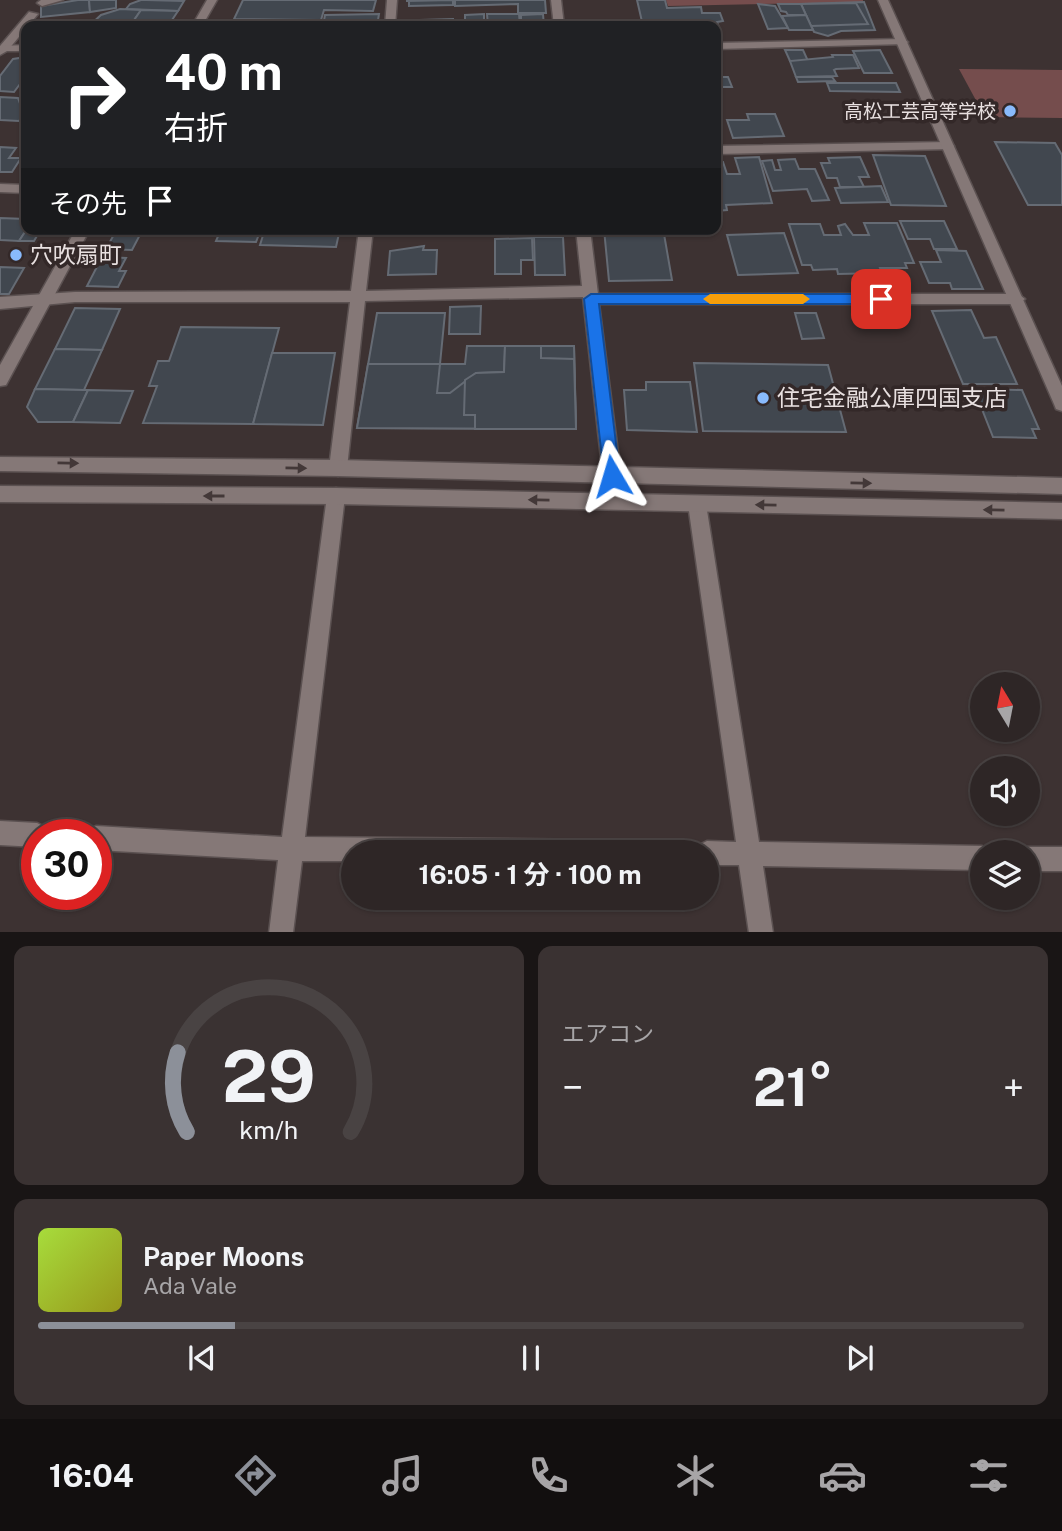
<!DOCTYPE html>
<html lang="ja">
<meta charset="utf-8">
<style>
body{margin:0;font-family:"Public Sans","Noto Sans JP",sans-serif;background:#3a3232;color:#f1f3f6;height:100vh;display:flex;flex-direction:column;font-size:26px;white-space:nowrap}
*{box-sizing:border-box;margin:0}
p{font-size:23px;color:#a7a5a7}
.icon{flex:none;width:38px;height:38px;fill:none;stroke:currentColor;stroke-width:2;stroke-linecap:round;stroke-linejoin:round}
.map{position:relative;height:932px;overflow:hidden}
.panel{display:flex;flex-direction:column;gap:14px;padding:14px;background:#191515;flex:1}
.panel>*{flex:none}
.hud{position:absolute;left:21px;top:21px;width:700px;height:214px;border-radius:14px;box-shadow:0 2px 5px #0004,0 0 0 2px #494343;background:#202124;color:#fff;overflow:hidden}
.needle{width:46px;rotate:350deg}
.controls{position:absolute;left:970px;top:672px;display:grid;gap:14px}
.controls a{display:grid;place-items:center;width:70px;height:70px;border-radius:50%;background:#2e2626;box-shadow:0 2px 5px #0004,0 0 0 2px #494343;font-size:35px}
.speed{position:absolute;left:21px;top:819px;display:flex;gap:14px;font-size:35px;font-weight:700;text-align:center}
.speed>*{display:grid;place-content:center;width:91px;height:91px;border-radius:50%;background:#2e2626;box-shadow:0 2px 5px #0004,0 0 0 2px #494343;line-height:1}
.speed .limit{border:10px solid #d22;background:#fff;color:#111}
.pin{position:absolute;display:grid;place-items:center;width:60px;height:60px;color:#fff;margin:-30px;border-radius:14px;box-shadow:0 4px 10px #0006}
.me{position:absolute;width:77px;margin:-38px;rotate:353deg;stroke-linejoin:round;filter:drop-shadow(0 0 5px #0008)}
.turn{display:flex;align-items:center;gap:24px;height:147px;padding:0 28px;font-size:32px}
.turn .icon{width:91px;height:91px;stroke-width:2.5}
.turn b{display:block;font-size:49px;line-height:60px}
.then{display:flex;align-items:center;height:66px;padding:0 28px;background:#0003;gap:14px;font-size:26px}
.big{font-size:52px;font-weight:700;line-height:1.1}
.panel .widget{flex:1;display:flex;flex-direction:column;justify-content:center;gap:10px;min-width:0;padding:0 24px;border-radius:14px;background:#3a3232}
.panel .dial{align-items:center;gap:0}
.dial svg{height:182px;overflow:visible;fill:none;stroke:#494343;stroke-width:7;stroke-linecap:round;text-anchor:middle}
.dial text{fill:#f1f3f6;stroke:none}
.song{display:flex;align-items:center;gap:21px}
.cover{width:84px;height:84px;border-radius:10px;background:linear-gradient(135deg,hsl(80 70% 55%),hsl(60 70% 35%))}
.played{height:7px;border-radius:4px;background:linear-gradient(90deg,#8c9099 20%,#494343 20%)}
.keys{display:flex;justify-content:space-around;direction:ltr}
.heat{display:flex;justify-content:space-between;align-items:center;font-size:38px;direction:ltr}
.panel .tiles{flex:1;display:grid;gap:14px;grid-template-columns:1fr 1fr}
.widget:last-child{grid-column:span 2}
.trip{position:absolute;left:341px;top:840px;width:378px;height:70px;border-radius:35px;background:#2e2626;box-shadow:0 2px 5px #0004,0 0 0 2px #494343;font-weight:700;line-height:70px;text-align:center}
.menu{display:flex;height:112px;justify-content:space-around;align-items:center;background:#120f0f;color:#a7a5a7}
.menu .icon{width:49px;height:49px}
.menu .active{color:#8c9099}
.menu b{font-size:32px;color:#f1f3f6}
.map>svg:first-child{display:block}
.green{fill:#754d4d}
.building{fill:#41474f;stroke:#656b74;stroke-width:2}
.lines{fill:none;stroke-linecap:round;stroke-linejoin:round}
.service-casing{stroke:#5b5151;stroke-width:3}
.minor-casing{stroke:#5b5151;stroke-width:3}
.tertiary-casing{stroke:#5b5151;stroke-width:3}
.service{fill:#857877;fill-rule:evenodd}
.minor{fill:#857877;fill-rule:evenodd}
.tertiary{fill:#857877;fill-rule:evenodd}
.oneway{fill:#433838}
.route{fill:#1a73e8;stroke:#114b97;stroke-width:2}
.slow{fill:#f59e0b}
.poi-dot{fill:#89bafc;stroke:#332828;stroke-width:2.5}
.labels{text-anchor:middle;stroke-width:7;stroke-linejoin:round;paint-order:stroke}
.far-poi-label{font-size:19px;fill:#e8e0e0;stroke:#332828;text-anchor:end}
.poi-label{font-size:23px;fill:#e8e0e0;stroke:#332828;text-anchor:start}
</style>
<div class="map">
<svg width="1062" height="933" viewBox="0 0 1062 933">
<rect width="100%" height="100%" fill="#3d3232"/>
<g class="green">
<polygon points="666,0 863,0 863,2 668,6"/>
<polygon points="959,69 1062,70 1062,118 985,117"/>
</g>
<g class="building">
<polygon points="78,0 89,0 90,12 41,17 41,6"/>
<polygon points="89,0 116,0 116,8 90,12"/>
<polygon points="141,0 146,0 184,1 178,11 126,9 130,4"/>
<polygon points="243,0 376,0 373,11 324,10 321,20 234,19"/>
<polygon points="453,0 453,5 409,6 409,1 406,1"/>
<polygon points="455,0 545,0 546,13 518,13 518,4 455,6"/>
<polygon points="637,0 665,0 667,8 701,7 702,13 720,13 723,21 717,22 719,27 643,26"/>
<polygon points="864,2 875,30 841,31 828,36 814,32 801,4"/>
<polygon points="856,3 868,24 811,26 801,4"/>
<polygon points="758,4 775,6 788,28 768,29"/>
<polygon points="778,4 801,4 806,15 788,15 786,12 781,11"/>
<polygon points="120,9 141,10 130,26 89,26 101,15"/>
<polygon points="141,10 178,11 168,26 130,26"/>
<polygon points="379,14 377,26 323,26 325,15"/>
<polygon points="484,14 484,21 465,22 465,15"/>
<polygon points="487,14 519,14 520,26 488,26"/>
<polygon points="543,14 544,26 521,26 521,15"/>
<polygon points="806,15 813,30 789,30 782,16"/>
<polygon points="453,19 453,26 403,26 420,24 420,20"/>
<polygon points="486,22 486,26 453,26 453,23"/>
<polygon points="785,50 803,50 808,61 790,61"/>
<polygon points="880,50 892,73 864,73 853,51"/>
<polygon points="832,55 853,55 859,68 836,69 834,70 837,76 796,77 790,61 833,57"/>
<polygon points="26,57 26,76 14,92 0,91 0,76 13,59"/>
<polygon points="716,77 728,77 732,87 716,87"/>
<polygon points="796,77 832,77 835,81 798,82"/>
<polygon points="827,83 896,83 900,92 830,91"/>
<polygon points="0,97 18,98 24,115 19,121 0,120"/>
<polygon points="747,114 775,114 784,136 733,138 727,120 749,120"/>
<polygon points="995,142 1055,143 1062,155 1062,205 1028,205"/>
<polygon points="0,147 16,148 9,158 21,158 12,172 0,172"/>
<polygon points="873,155 925,156 946,206 891,205"/>
<polygon points="759,157 772,203 726,205 727,210 716,211 716,162 723,162 727,174 740,174 735,158"/>
<polygon points="860,157 869,177 859,177 864,187 840,187 837,178 827,178 821,163 830,163 828,158"/>
<polygon points="795,159 799,169 815,169 829,200 812,201 807,189 773,191 762,161 772,160 775,170 781,170 778,160"/>
<polygon points="881,186 888,202 841,203 835,188"/>
<polygon points="0,218 26,219 27,229 19,241 0,240"/>
<polygon points="900,221 944,221 957,249 934,249 930,239 908,239"/>
<polygon points="864,223 897,223 914,263 905,263 907,268 880,268 882,273 838,274 837,269 813,270 811,265 802,265 789,224 820,224 824,235 841,235 838,226 845,224 853,235 869,235"/>
<polygon points="27,229 41,229 34,241 19,241"/>
<polygon points="117,229 143,229 132,250 106,249"/>
<polygon points="221,229 261,229 256,242 216,241"/>
<polygon points="265,229 340,229 336,247 260,245"/>
<polygon points="604,229 647,229 648,234 664,234 672,280 609,281"/>
<polygon points="784,233 798,273 738,275 727,235"/>
<polygon points="534,237 563,237 565,275 535,275"/>
<polygon points="532,238 533,260 521,260 521,274 495,274 495,239"/>
<polygon points="424,246 423,250 437,250 436,274 388,275 390,251"/>
<polygon points="936,250 966,251 983,289 952,289 950,283 929,283 920,262 941,262"/>
<polygon points="102,257 126,258 119,271 126,271 118,287 87,286"/>
<polygon points="0,267 24,268 9,294 0,294"/>
<polygon points="481,306 480,334 449,334 450,307"/>
<polygon points="75,308 120,309 102,350 55,349"/>
<polygon points="971,310 984,338 996,337 1017,384 963,384 932,311"/>
<polygon points="377,313 445,313 440,364 465,364 467,346 574,346 576,429 357,428"/>
<polygon points="795,313 816,313 824,338 802,339"/>
<polygon points="181,327 279,328 253,424 143,423 157,386 149,386 158,361 169,361"/>
<polygon points="505,346 574,346 576,429 357,428 368,364 440,364 437,393 450,393 476,373 504,372"/>
<polygon points="505,346 541,346 541,358 574,359 576,429 475,429 475,415 464,415 465,380 476,373 504,372"/>
<polygon points="55,349 102,350 84,390 35,389"/>
<polygon points="272,353 335,353 323,425 253,424"/>
<polygon points="694,363 828,365 846,432 703,431"/>
<polygon points="646,382 690,382 697,432 627,430 624,390 646,390"/>
<polygon points="35,389 84,390 88,390 73,422 38,422 27,407"/>
<polygon points="974,389 1022,390 1039,429 1032,429 1036,438 993,437"/>
<polygon points="88,390 133,391 120,423 73,422"/>
</g>
<g class="lines">
<g class="service-casing">
<g id="service">
<polygon points="63,0 42,6 37,3 41,0"/>
<polygon points="29,12 38,14 8,50 0,50 0,46"/>
</g>
</g>
<g class="minor-casing">
<g id="minor">
<polygon points="387,0 397,0 395,26 385,26"/>
<polygon points="551,0 561,0 564,26 554,26"/>
<polygon points="902,39 908,42 906,44 716,49 716,43"/>
<polygon points="26,45 26,51 7,51 0,55 0,46"/>
<polygon points="948,142 954,146 952,149 716,154 716,146"/>
<polygon points="0,184 26,185 26,193 0,192"/>
<polygon points="359,229 373,229 366,291 582,286 576,229 590,229 598,294 1018,294 1025,299 1018,304 599,304 621,476 618,481 612,484 606,481 603,476 583,297 365,301 347,468 344,473 338,476 332,473 329,468 350,302 75,302 0,309 0,297 75,292 351,291"/>
<polygon points="336,488 342,490 345,496 305,837 604,840 612,844 616,852 354,852 354,861 302,861 293,933 269,933 278,860 96,850 96,835 86,835 88,830 96,826 282,837 327,496 330,490"/>
<polygon points="697,496 703,498 706,504 759,842 982,846 991,852 982,852 982,870 763,866 773,933 749,933 739,865 707,865 707,852 696,852 699,845 707,841 736,842 688,504 691,498"/>
<polygon points="0,821 37,823 45,827 48,835 37,835 37,847 0,845"/>
<polygon points="1027,847 1062,847 1062,871 1027,871 1027,852 1018,852"/>
</g>
</g>
<g class="tertiary-casing">
<g id="tertiary">
<polygon points="207,0 217,0 202,26 192,26"/>
<polygon points="878,0 888,0 1062,386 1062,411 1056,409 1054,404"/>
<polygon points="76,229 90,229 6,385 0,386 0,365"/>
<polygon points="0,457 338,460 1062,478 1062,494 338,476 0,471"/>
<polygon points="0,486 336,488 1062,503 1062,519 336,504 0,502"/>
</g>
</g>
<use href="#service" class="service"/>
<use href="#minor" class="minor"/>
<use href="#tertiary" class="tertiary"/>
</g>
<defs><path id="oneway-solid" d="M-6-.8H1V-3.2L6.5 0L1 3.2V.8H-6Z" transform="scale(1.75)"/></defs>
<g class="oneway">
<use href="#oneway-solid" transform="translate(68 463) rotate(1)"/>
<use href="#oneway-solid" transform="translate(296 468) rotate(1)"/>
<use href="#oneway-solid" transform="translate(861 483) rotate(1)"/>
<use href="#oneway-solid" transform="translate(214 496) rotate(-180)"/>
<use href="#oneway-solid" transform="translate(539 500) rotate(-179)"/>
<use href="#oneway-solid" transform="translate(766 505) rotate(-179)"/>
<use href="#oneway-solid" transform="translate(994 510) rotate(-179)"/>
</g>
<polygon class="route" points="591,294 881,294 888,299 881,304 599,304 620,476 618,481 606,481 604,476 584,299"/>
<polygon class="slow" points="710,294 803,294 810,299 803,304 710,304 703,299"/>
<g class="poi-dot">
<circle cx="1010" cy="111" r="7"/>
<circle cx="16" cy="255" r="7"/>
<circle cx="763" cy="398" r="7"/>
</g>
<g class="labels">
<g class="far-poi-label">
<text x="996" y="118">高松工芸高等学校</text>
</g>
<g class="poi-label">
<text x="30" y="263">穴吹扇町</text>
<text x="777" y="406">住宅金融公庫四国支店</text>
</g>
</g>
</svg>
<div class="controls">
<a><svg class="needle" viewBox="-14 -14 28 28"><path d="M0-13l5 13h-10z" fill="#e53935"/><path d="M0 13l5-13h-10z" fill="#a7a5a7"/></svg></a>
<a><svg class="icon" aria-label="sound" viewBox="0 0 24 24"><path d="M4 9h4l5-4v14l-5-4H4zM17 9q2 3 0 6"/></svg></a>
<a><svg class="icon" aria-label="layers" viewBox="0 0 24 24"><path d="M12 4l9 5-9 5-9-5zM3 14l9 5 9-5"/></svg></a>
</div>
<div class="speed"><div class="limit">30</div></div>
<div class="pin" style="left:881px;top:299px;background:#d93025"><svg class="icon" aria-label="arrive" viewBox="0 0 24 24"><path d="M6 21V4h12l-3 4 3 4H6"/></svg></div>
<svg class="me" style="left:612px;top:476px" viewBox="-20 -20 40 40"><path d="M0-17L14 15 0 8-14 15z" fill="#1a73e8" stroke="#fff" stroke-width="4"/></svg>
<div class="trip">16:05 · 1 分 · 100 m</div>
<div class="hud">
<div class="turn"><svg class="icon" aria-label="right" viewBox="0 0 24 24"><path d="M7 20v-9h11M14 6l5 5-5 5"/></svg><div><b>40 m</b>右折</div></div>
<div class="then">その先<svg class="icon" aria-label="arrive" viewBox="0 0 24 24"><path d="M6 21V4h12l-3 4 3 4H6"/></svg></div>
</div>
</div>
<section class="panel">
<div class="tiles">
<div class="widget dial"><svg viewBox="0 0 100 80">
<path d="M14 69A42 42 0 1 1 86 69"/>
<path d="M14 69A42 42 0 0 1 10 34" stroke="#8c9099"/>
<text x="50" y="56" font-size="32" font-weight="700">29</text>
<text x="50" y="72" font-size="11">km/h</text>
</svg></div>
<div class="widget"><p>エアコン</p>
<div class="heat"><a>−</a><b class="big">21°</b><a>+</a></div>
</div>
<div class="widget">
<div class="song"><i class="cover"></i><div><b>Paper Moons</b><p>Ada Vale</p></div></div>
<div class="played"></div>
<div class="keys"><svg class="icon" aria-label="previous" viewBox="0 0 24 24"><path d="M18 5L8 12l10 7zM5 5v14"/></svg><svg class="icon" aria-label="pause" viewBox="0 0 24 24"><path d="M8 5v14M16 5v14"/></svg><svg class="icon" aria-label="next" viewBox="0 0 24 24"><path d="M6 5l10 7-10 7zM19 5v14"/></svg></div>
</div>
</div>
</section>
<nav class="menu">
<b>16:04</b>
<svg class="icon active" aria-label="directions" viewBox="0 0 24 24"><path d="M12 3l9 9-9 9-9-9zM9 14v-3h6M13 9l2 2-2 2"/></svg>
<svg class="icon" aria-label="music" viewBox="0 0 24 24"><path d="M9 18V5l10-2v13"/><circle cx="6" cy="18" r="3"/><circle cx="16" cy="16" r="3"/></svg>
<svg class="icon" aria-label="phone" viewBox="0 0 24 24"><path d="M5 4h4l2 5-3 2q2 4 5 5l2-3 5 2v4C11 20 4 13 5 4z"/></svg>
<svg class="icon" aria-label="climate" viewBox="0 0 24 24"><path d="M12 3v18M4 7l16 10M4 17L20 7"/></svg>
<svg class="icon" aria-label="car" viewBox="0 0 24 24"><path d="M5 17H2v-5l4-1 3-4h7l3 4 3 1v5h-3M9 17h6M6 11h13"/><circle cx="7" cy="17" r="2"/><circle cx="17" cy="17" r="2"/></svg>
<svg class="icon" aria-label="filters" viewBox="0 0 24 24"><path d="M4 7h16M4 17h16"/><circle cx="9" cy="7" r="2"/><circle cx="15" cy="17" r="2"/></svg>
</nav>
